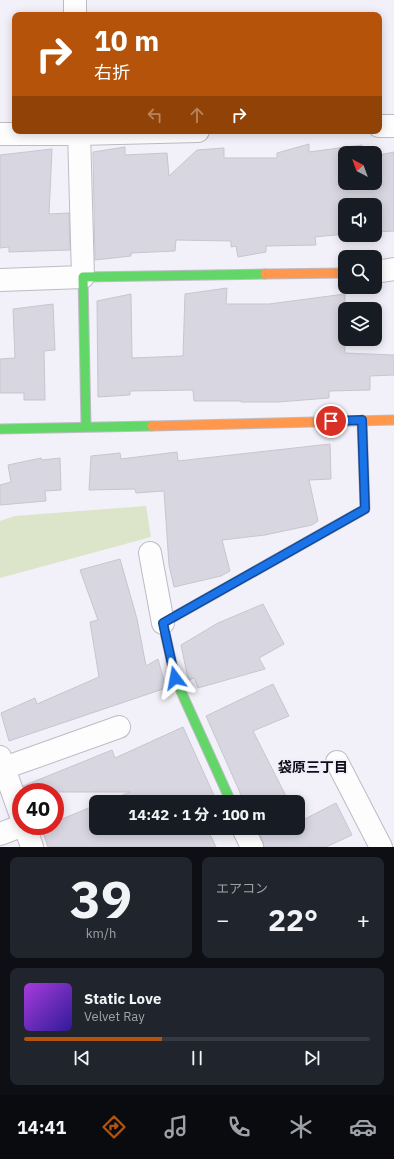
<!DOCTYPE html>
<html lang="ja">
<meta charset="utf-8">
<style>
body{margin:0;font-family:"IBM Plex Sans","Noto Sans JP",sans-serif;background:#20242c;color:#f1f3f6;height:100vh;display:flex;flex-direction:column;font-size:15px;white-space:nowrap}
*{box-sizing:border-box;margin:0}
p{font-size:13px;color:#9ea1a6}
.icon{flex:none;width:22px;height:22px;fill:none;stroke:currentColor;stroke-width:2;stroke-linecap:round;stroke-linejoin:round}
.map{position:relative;height:847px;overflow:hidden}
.panel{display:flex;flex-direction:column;gap:10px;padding:10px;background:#0d0f14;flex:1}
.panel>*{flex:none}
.banner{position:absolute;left:12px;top:12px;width:370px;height:122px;border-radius:8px;box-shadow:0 2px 10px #0003;background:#b45309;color:#fff;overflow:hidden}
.needle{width:26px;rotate:319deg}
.buttons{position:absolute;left:338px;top:146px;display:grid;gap:8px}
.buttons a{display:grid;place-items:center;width:44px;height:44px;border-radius:8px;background:#171b24;box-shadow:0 2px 10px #0003;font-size:20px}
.speed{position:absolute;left:12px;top:783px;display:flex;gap:8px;font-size:20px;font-weight:700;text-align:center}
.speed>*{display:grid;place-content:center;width:52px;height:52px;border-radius:50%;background:#171b24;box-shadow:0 2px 10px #0003;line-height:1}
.speed .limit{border:6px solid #d22;background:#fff;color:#111}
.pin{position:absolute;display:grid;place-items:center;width:34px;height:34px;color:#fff;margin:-17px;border:2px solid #fff;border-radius:50%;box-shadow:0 1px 4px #0007}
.me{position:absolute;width:44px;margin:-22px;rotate:347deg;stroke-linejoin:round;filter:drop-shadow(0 0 3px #0008)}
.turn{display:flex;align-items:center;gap:14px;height:84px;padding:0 16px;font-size:18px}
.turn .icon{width:52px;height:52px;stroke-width:2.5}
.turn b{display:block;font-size:28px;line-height:34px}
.lanes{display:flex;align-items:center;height:38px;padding:0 16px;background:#0003;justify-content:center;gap:20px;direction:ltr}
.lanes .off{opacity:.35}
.big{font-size:30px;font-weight:700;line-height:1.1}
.panel .widget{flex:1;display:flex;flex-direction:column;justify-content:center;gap:6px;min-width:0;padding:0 14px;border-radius:8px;background:#20242c}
.panel .dial{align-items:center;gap:0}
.dial b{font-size:52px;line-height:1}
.song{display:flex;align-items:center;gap:12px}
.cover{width:48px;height:48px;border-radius:6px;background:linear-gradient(135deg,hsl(280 70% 55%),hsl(250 70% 35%))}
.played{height:4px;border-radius:2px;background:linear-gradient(90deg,#b45309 40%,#363941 40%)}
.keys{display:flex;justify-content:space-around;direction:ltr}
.heat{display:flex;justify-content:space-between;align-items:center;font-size:22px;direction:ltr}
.panel .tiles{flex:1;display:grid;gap:10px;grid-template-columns:1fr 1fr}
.widget:last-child{grid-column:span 2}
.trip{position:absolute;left:89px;top:795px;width:216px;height:40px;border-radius:8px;background:#171b24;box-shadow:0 2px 10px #0003;font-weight:700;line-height:40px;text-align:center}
.dock{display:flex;height:64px;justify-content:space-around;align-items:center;background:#090b0e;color:#9ea1a6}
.dock .icon{width:28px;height:28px}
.dock .active{color:#b45309}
.dock b{font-size:18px;color:#f1f3f6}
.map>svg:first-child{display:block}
.green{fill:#dce4ca}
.building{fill:#d8d6e1;stroke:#c7c6cf}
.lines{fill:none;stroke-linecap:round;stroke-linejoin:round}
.street-casing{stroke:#bebbc5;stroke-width:24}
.fast-casing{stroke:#bebbc5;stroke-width:11}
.slow-casing{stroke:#bebbc5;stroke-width:11}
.street{stroke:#fdfdfe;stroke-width:22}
.fast{stroke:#63d668;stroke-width:9}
.slow{stroke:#ff974d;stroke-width:9}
.route-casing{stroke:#114b97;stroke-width:10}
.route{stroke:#1a73e8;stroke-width:7}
.labels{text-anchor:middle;stroke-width:3;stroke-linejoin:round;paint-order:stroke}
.neighbourhood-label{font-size:14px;font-weight:bold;fill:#0f0c17;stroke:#f0edfb}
</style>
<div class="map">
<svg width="394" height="847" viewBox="0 0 394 847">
<rect width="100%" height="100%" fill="#f2f0f8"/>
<polygon class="green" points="146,506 151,537 0,578 0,521 15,516"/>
<g class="building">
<polygon points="309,144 309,152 362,145 362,153 345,153 345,183 375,183 375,156 394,152 394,231 375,232 375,205 345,205 345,234 315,237 316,245 266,246 266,252 238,257 236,246 231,247 231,241 176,240 175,251 131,253 131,256 95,260 93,152 125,147 125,155 167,153 169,176 197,150 224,148 224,158 277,158 277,153"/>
<polygon points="52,149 49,214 69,213 70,250 9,252 9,247 0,248 0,155"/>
<polygon points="227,288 226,304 269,304 345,294 345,353 394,355 394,375 370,376 370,390 329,391 329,398 278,402 241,402 241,401 194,401 193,390 130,391 130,395 98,397 97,301 131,294 132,358 183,356 185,294"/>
<polygon points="53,304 55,350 44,351 45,400 24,400 24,393 0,393 0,359 15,358 13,309"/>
<polygon points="330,444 331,479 309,480 318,521 312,525 265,535 222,540 230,571 221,576 174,587 169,565 164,491 136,493 135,489 89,490 91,456 120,453 121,459 177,452 178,461"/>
<polygon points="41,458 42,460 60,458 61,490 45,491 46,501 0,505 0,485 11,482 8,465"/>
<polygon points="120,559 137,619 146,666 158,659 166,688 9,741 1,713 35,698 37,704 99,677 90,622 98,620 80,570"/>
<polygon points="263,604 284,644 259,658 265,669 198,688 194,678 189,680 187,674 181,645 218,623"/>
<polygon points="273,684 289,716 253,731 289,802 243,802 242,797 206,716"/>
<polygon points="183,727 217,802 105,802 130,792 26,792 23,786 112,750 115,758"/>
<polygon points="336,803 352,835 326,847 264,847 263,842 257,828 298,828 298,820 299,822"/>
<polygon points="96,805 96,828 207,828 216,847 48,847 41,827 55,826 55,822"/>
</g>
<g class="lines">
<g class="street-casing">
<g id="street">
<polyline points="75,0 75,15"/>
<polyline points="379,126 394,126"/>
<polyline points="0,134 79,134 198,131"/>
<polyline points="375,272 394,269"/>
<polyline points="0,280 83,277 79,131"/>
<polyline points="150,553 163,623"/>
<polyline points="0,757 21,816"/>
<polyline points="337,762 381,847"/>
<polyline points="4,768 119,727"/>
<polyline points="25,826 32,847"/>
<polyline points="243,828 252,847"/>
<polyline points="0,834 21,826"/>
</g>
</g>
<g class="fast-casing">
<g id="fast">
<polyline points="86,426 83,277 265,274"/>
<polyline points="0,429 152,426"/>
<polyline points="164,628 175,678 231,802"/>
</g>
</g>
<g class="slow-casing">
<g id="slow">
<polyline points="265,274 345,273"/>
<polyline points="152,426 394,420"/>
<polyline points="164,628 163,623 365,509 362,420"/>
</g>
</g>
<use href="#street" class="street"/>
<use href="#fast" class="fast"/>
<use href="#slow" class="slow"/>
</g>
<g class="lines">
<g class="route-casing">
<polyline id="route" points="175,678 163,623 365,509 362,420 331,421"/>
</g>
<use href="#route" class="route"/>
</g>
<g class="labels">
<g class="neighbourhood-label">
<text x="313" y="772">袋原三丁目</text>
</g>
</g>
</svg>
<div class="buttons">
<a><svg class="needle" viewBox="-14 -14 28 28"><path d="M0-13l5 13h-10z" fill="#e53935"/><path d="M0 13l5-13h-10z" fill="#9ea1a6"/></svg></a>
<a><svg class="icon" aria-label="sound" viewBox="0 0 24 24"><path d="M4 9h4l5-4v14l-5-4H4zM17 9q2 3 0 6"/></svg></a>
<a><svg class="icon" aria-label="search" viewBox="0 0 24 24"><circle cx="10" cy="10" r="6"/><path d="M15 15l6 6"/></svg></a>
<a><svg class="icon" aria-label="layers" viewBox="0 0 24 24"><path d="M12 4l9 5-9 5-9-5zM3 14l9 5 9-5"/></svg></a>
</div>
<div class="speed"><div class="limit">40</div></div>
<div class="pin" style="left:331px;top:421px;background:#d93025"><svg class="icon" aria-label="arrive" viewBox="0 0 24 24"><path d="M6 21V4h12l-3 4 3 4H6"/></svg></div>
<svg class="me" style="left:175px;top:678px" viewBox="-20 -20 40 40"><path d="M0-17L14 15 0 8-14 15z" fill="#1a73e8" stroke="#fff" stroke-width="4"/></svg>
<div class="trip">14:42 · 1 分 · 100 m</div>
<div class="banner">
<div class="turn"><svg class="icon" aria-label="right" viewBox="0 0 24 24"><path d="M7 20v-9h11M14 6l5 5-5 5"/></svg><div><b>10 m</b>右折</div></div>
<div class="lanes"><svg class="icon off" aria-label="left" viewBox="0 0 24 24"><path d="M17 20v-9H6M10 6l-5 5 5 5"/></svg><svg class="icon off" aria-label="ahead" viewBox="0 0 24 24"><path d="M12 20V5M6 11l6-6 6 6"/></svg><svg class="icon" aria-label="right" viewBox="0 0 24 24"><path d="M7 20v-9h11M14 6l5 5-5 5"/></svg></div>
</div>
</div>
<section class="panel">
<div class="tiles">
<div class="widget dial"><b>39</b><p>km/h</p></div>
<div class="widget"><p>エアコン</p>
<div class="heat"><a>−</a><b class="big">22°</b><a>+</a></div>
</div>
<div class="widget">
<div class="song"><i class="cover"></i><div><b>Static Love</b><p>Velvet Ray</p></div></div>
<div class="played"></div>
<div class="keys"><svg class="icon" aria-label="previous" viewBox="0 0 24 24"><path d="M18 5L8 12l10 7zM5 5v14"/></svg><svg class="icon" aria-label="pause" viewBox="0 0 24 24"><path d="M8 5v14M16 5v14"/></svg><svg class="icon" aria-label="next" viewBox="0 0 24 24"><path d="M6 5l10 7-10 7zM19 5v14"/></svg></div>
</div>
</div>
</section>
<nav class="dock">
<b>14:41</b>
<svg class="icon active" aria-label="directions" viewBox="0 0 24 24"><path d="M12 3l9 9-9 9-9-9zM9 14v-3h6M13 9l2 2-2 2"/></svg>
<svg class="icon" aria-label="music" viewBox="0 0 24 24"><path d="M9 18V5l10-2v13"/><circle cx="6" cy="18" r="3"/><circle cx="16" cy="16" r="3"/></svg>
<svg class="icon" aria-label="phone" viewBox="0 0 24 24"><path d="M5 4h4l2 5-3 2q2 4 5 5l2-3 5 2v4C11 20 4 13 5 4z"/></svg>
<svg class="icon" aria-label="climate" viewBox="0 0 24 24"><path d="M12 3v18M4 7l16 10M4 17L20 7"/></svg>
<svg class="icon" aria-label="car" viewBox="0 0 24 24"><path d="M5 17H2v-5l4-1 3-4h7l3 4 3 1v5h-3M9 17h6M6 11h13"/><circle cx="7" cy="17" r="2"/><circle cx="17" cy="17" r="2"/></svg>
</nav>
